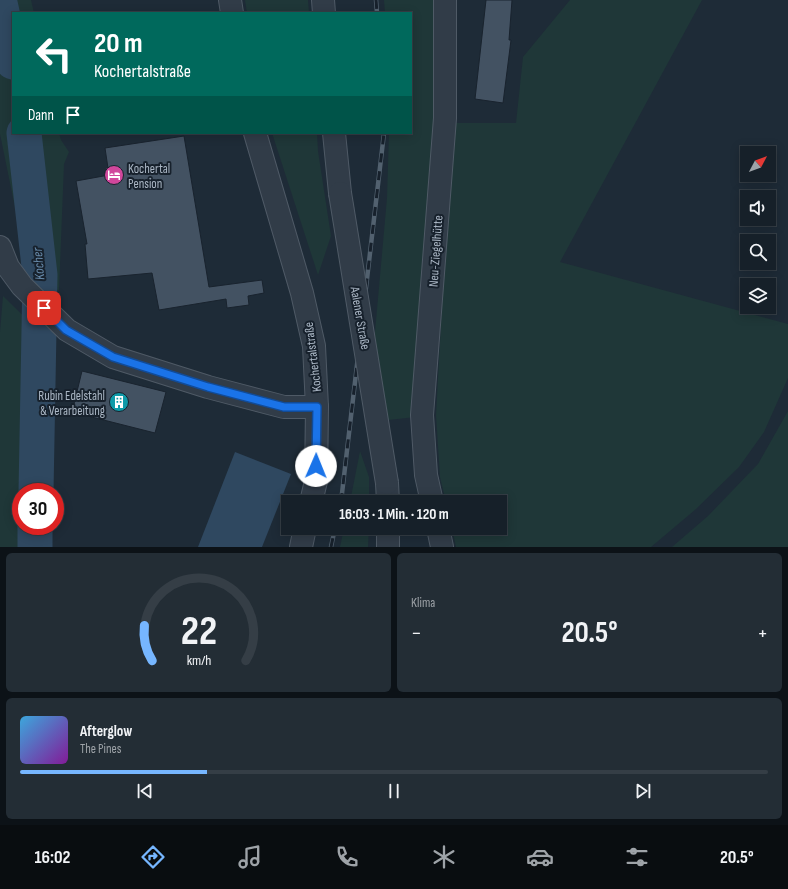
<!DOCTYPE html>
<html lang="de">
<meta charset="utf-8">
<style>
body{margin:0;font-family:"Sofia Sans Condensed",sans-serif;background:#232d35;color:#f1f3f6;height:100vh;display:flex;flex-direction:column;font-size:15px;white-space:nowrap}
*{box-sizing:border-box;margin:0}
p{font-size:13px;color:#9ea3a8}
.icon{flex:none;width:22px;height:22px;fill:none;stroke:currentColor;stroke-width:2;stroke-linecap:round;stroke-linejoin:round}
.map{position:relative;height:547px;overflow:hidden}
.drawer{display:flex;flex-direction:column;gap:6px;padding:6px;background:#0c1217;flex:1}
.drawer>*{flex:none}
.hud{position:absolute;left:12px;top:12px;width:400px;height:122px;border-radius:0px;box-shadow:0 2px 10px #0003,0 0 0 1px #353e46;background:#00695c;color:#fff;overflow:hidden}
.needle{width:26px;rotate:49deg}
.fabs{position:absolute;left:740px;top:146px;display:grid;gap:8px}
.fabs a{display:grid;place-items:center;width:36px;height:36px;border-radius:0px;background:#162029;box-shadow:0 2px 10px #0003,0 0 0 1px #353e46;font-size:20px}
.speed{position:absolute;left:12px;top:483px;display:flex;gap:8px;font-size:20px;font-weight:700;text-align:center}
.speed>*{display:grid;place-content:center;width:52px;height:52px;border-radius:50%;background:#162029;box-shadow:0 2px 10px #0003,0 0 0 1px #353e46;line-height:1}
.speed .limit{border:6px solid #d22;background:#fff;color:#111}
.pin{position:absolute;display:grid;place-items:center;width:34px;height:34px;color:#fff;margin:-17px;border-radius:8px;box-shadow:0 2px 6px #0006}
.me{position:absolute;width:44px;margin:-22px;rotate:1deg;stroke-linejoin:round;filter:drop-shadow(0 0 3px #0008)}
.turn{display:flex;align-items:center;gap:14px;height:84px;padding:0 16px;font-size:18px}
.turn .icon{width:52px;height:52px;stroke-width:2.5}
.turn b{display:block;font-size:28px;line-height:34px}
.then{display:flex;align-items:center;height:38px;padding:0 16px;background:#0003;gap:8px;font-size:15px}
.big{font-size:30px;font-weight:700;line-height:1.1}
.drawer .widget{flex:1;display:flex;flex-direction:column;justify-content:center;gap:6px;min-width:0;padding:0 14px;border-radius:6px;background:#232d35}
.drawer .dial{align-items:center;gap:0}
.dial svg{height:104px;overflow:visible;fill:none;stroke:#353e46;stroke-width:7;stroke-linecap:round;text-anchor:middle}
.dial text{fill:#f1f3f6;stroke:none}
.song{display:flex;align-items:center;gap:12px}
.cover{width:48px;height:48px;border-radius:6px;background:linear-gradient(135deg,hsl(200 70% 55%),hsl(290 70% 35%))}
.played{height:4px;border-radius:2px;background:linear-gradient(90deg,#76b6ff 25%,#353e46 25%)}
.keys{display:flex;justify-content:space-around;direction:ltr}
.heat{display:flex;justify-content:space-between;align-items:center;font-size:22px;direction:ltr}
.drawer .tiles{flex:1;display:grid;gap:6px;grid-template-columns:1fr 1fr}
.widget:last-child{grid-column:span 2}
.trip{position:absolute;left:281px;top:495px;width:226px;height:40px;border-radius:0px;background:#162029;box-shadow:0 2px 10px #0003,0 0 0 1px #353e46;font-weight:700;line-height:40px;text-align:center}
.dock{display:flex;height:64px;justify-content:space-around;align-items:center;background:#090d10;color:#9ea3a8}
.dock .icon{width:28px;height:28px}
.dock .active{color:#76b6ff}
.dock b{font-size:18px;color:#f1f3f6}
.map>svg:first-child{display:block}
.green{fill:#1f3738}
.water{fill:#2f4860}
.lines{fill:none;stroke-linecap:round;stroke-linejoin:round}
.river{stroke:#2f4860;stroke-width:35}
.building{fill:#435262;stroke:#19232e}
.minor-casing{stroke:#4f5a66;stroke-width:24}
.minor{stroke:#313c48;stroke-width:22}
.rail-casing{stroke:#52616f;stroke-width:4.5}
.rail{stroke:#17212c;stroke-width:3;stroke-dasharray:9;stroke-linecap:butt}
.minor-bridge-casing{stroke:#4f5a66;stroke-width:24;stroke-linecap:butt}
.minor-bridge{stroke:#313c48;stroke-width:22}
.route-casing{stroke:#114b97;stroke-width:10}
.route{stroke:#1a73e8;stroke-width:7}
.labels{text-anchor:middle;stroke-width:4;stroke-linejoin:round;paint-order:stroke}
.poi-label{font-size:13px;fill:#abb7c5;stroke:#17212c;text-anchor:start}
.street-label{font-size:13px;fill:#abb7c5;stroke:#17212c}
.water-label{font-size:14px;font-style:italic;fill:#688bab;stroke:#17212c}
</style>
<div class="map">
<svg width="788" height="547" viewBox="0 0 788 547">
<rect width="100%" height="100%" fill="#1e2b37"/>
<g class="green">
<polygon points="0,0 31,0 34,13 13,13 13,133 59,133 61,140 69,152 64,164 59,291 47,281 21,237 0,134"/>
<polygon points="245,0 308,0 309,13 247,13"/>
<polygon points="384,0 436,0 437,119 416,417 388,420 374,343 387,198 389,133 411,133 411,13 385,13"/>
<polygon points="570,0 702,0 560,262 788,324 788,378 764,432 739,467 696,509 651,547 456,547 452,528 500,528 500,502 446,502 440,477 436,415 452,123 516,123 523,57"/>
<polygon points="272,133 317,133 318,151 331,236 318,275"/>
<polygon points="3,296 51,343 48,492 21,492 21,526 47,526 47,547 0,547 0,332"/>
<polygon points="788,411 788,547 672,547 708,516 758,464"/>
<polygon points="360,451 369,477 369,502 350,502"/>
<polygon points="344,528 369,528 368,547 340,547"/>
</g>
<polygon class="water" points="235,452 291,474 262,547 198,547"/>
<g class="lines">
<g class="river">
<polyline points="0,3 13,62"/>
<polyline points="24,133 40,275 36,492"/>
<polyline points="35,547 35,526"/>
</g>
</g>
<g class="building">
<polygon points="486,0 512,0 509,40 511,40 503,103 475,99"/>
<polygon points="184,136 209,287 262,280 264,293 248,296 249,305 227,308 226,299 159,310 152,273 88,279 85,244 87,244 76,181 109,175 105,148"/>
<polygon points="82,371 166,392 155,433 72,412"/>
</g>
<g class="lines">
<g class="minor-casing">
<g id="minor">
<polyline points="230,0 232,13"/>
<polyline points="323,0 324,13"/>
<polyline points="255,133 302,293 314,346 317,407 316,481 311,502"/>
<polyline points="334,133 340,193"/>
<polyline points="0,247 8,267 22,286 67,330 113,357 208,387 284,407 317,407"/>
<polyline points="387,483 388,502"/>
<polyline points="432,502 426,475 422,415 445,118 445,0"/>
<polyline points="388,528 388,547"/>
<polyline points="438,528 442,547"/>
<polyline points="301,547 305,528"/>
</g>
</g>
<use href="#minor" class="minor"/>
<g class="rail-casing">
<g id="rail">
<polyline points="376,0 377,13"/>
<polyline points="341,502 384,133"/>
<polyline points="331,547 335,528"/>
</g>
</g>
<use href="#rail" class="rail"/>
<g class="minor-bridge-casing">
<polyline id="minor-bridge" points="340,193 387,483"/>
</g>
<use href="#minor-bridge" class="minor-bridge"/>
</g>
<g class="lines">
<g class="route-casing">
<polyline id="route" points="44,308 66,330 113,357 208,387 284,407 317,407 316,466"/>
</g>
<use href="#route" class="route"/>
</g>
<defs>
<g id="hotel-disc" transform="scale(1)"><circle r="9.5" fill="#d1479c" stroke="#17212c"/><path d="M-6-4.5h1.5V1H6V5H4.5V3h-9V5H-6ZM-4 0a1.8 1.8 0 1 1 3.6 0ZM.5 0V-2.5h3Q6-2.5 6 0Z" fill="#fff"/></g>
<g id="building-disc" transform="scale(1)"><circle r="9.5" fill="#0f9aa8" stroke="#17212c"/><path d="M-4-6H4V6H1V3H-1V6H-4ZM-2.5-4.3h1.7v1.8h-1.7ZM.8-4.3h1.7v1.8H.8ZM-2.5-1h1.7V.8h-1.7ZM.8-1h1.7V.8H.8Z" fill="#fff"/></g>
</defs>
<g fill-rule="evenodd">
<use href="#hotel-disc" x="114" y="175"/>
<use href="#building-disc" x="119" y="402"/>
</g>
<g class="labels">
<g class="poi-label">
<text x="128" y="173">Kochertal<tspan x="128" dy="15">Pension</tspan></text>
<text x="105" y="400" text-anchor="end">Rubin Edelstahl<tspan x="105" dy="15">&amp; Verarbeitung</tspan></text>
</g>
<g class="street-label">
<text transform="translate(435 251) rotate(-86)" y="5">Neu-Ziegelhütte</text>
<text transform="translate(361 318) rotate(80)" y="5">Aalener Straße</text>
<text transform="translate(312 357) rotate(-97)" y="5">Kochertalstraße</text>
</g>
<g class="water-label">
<text transform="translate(38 264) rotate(-95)" y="5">Kocher</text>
</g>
</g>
</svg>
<div class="fabs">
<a><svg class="needle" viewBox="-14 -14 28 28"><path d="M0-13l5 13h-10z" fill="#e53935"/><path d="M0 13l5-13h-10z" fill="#9ea3a8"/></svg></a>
<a><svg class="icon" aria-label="sound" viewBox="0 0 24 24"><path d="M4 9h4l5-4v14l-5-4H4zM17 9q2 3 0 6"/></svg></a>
<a><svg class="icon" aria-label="search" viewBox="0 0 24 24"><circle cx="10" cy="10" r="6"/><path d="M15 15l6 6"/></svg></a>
<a><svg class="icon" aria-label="layers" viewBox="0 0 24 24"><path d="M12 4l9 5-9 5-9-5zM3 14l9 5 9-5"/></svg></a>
</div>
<div class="speed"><div class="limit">30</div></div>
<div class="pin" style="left:44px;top:308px;background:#d93025"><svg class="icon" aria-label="arrive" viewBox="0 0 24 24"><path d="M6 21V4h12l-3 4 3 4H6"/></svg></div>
<svg class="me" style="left:316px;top:466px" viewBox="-20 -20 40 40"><circle r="19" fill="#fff"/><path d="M0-13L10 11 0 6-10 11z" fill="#1a73e8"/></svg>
<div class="trip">16:03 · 1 Min. · 120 m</div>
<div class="hud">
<div class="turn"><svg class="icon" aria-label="left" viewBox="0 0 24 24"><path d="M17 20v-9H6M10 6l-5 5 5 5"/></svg><div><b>20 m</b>Kochertalstraße</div></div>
<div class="then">Dann<svg class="icon" aria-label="arrive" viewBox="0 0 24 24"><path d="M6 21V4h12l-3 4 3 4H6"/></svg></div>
</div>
</div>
<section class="drawer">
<div class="tiles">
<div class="widget dial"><svg viewBox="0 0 100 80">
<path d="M14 69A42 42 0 1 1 86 69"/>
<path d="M14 69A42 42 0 0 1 8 42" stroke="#76b6ff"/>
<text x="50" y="56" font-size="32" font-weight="700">22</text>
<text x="50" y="72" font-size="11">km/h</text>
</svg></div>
<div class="widget"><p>Klima</p>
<div class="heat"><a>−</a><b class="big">20.5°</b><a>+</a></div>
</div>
<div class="widget">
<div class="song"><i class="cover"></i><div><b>Afterglow</b><p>The Pines</p></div></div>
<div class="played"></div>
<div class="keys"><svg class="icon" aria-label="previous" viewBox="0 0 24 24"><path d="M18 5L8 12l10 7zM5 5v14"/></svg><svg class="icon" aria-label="pause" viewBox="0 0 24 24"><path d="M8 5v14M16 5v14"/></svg><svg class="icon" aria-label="next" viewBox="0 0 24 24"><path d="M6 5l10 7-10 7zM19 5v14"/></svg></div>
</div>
</div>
</section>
<nav class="dock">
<b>16:02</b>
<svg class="icon active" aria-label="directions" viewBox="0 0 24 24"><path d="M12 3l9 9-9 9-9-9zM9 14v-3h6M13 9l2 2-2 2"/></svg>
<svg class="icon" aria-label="music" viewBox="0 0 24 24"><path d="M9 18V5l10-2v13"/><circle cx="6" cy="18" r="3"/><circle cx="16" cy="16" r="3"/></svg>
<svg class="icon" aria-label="phone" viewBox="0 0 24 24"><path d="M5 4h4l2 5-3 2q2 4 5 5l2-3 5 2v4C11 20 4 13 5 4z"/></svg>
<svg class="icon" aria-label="climate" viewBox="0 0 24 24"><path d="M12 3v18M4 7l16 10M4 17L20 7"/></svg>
<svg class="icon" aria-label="car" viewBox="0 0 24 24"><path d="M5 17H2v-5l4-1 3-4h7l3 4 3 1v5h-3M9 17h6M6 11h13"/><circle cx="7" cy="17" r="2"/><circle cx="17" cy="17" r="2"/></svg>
<svg class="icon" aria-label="filters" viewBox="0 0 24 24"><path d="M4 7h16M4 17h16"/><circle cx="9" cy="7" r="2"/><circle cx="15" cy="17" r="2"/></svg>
<b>20.5°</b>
</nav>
